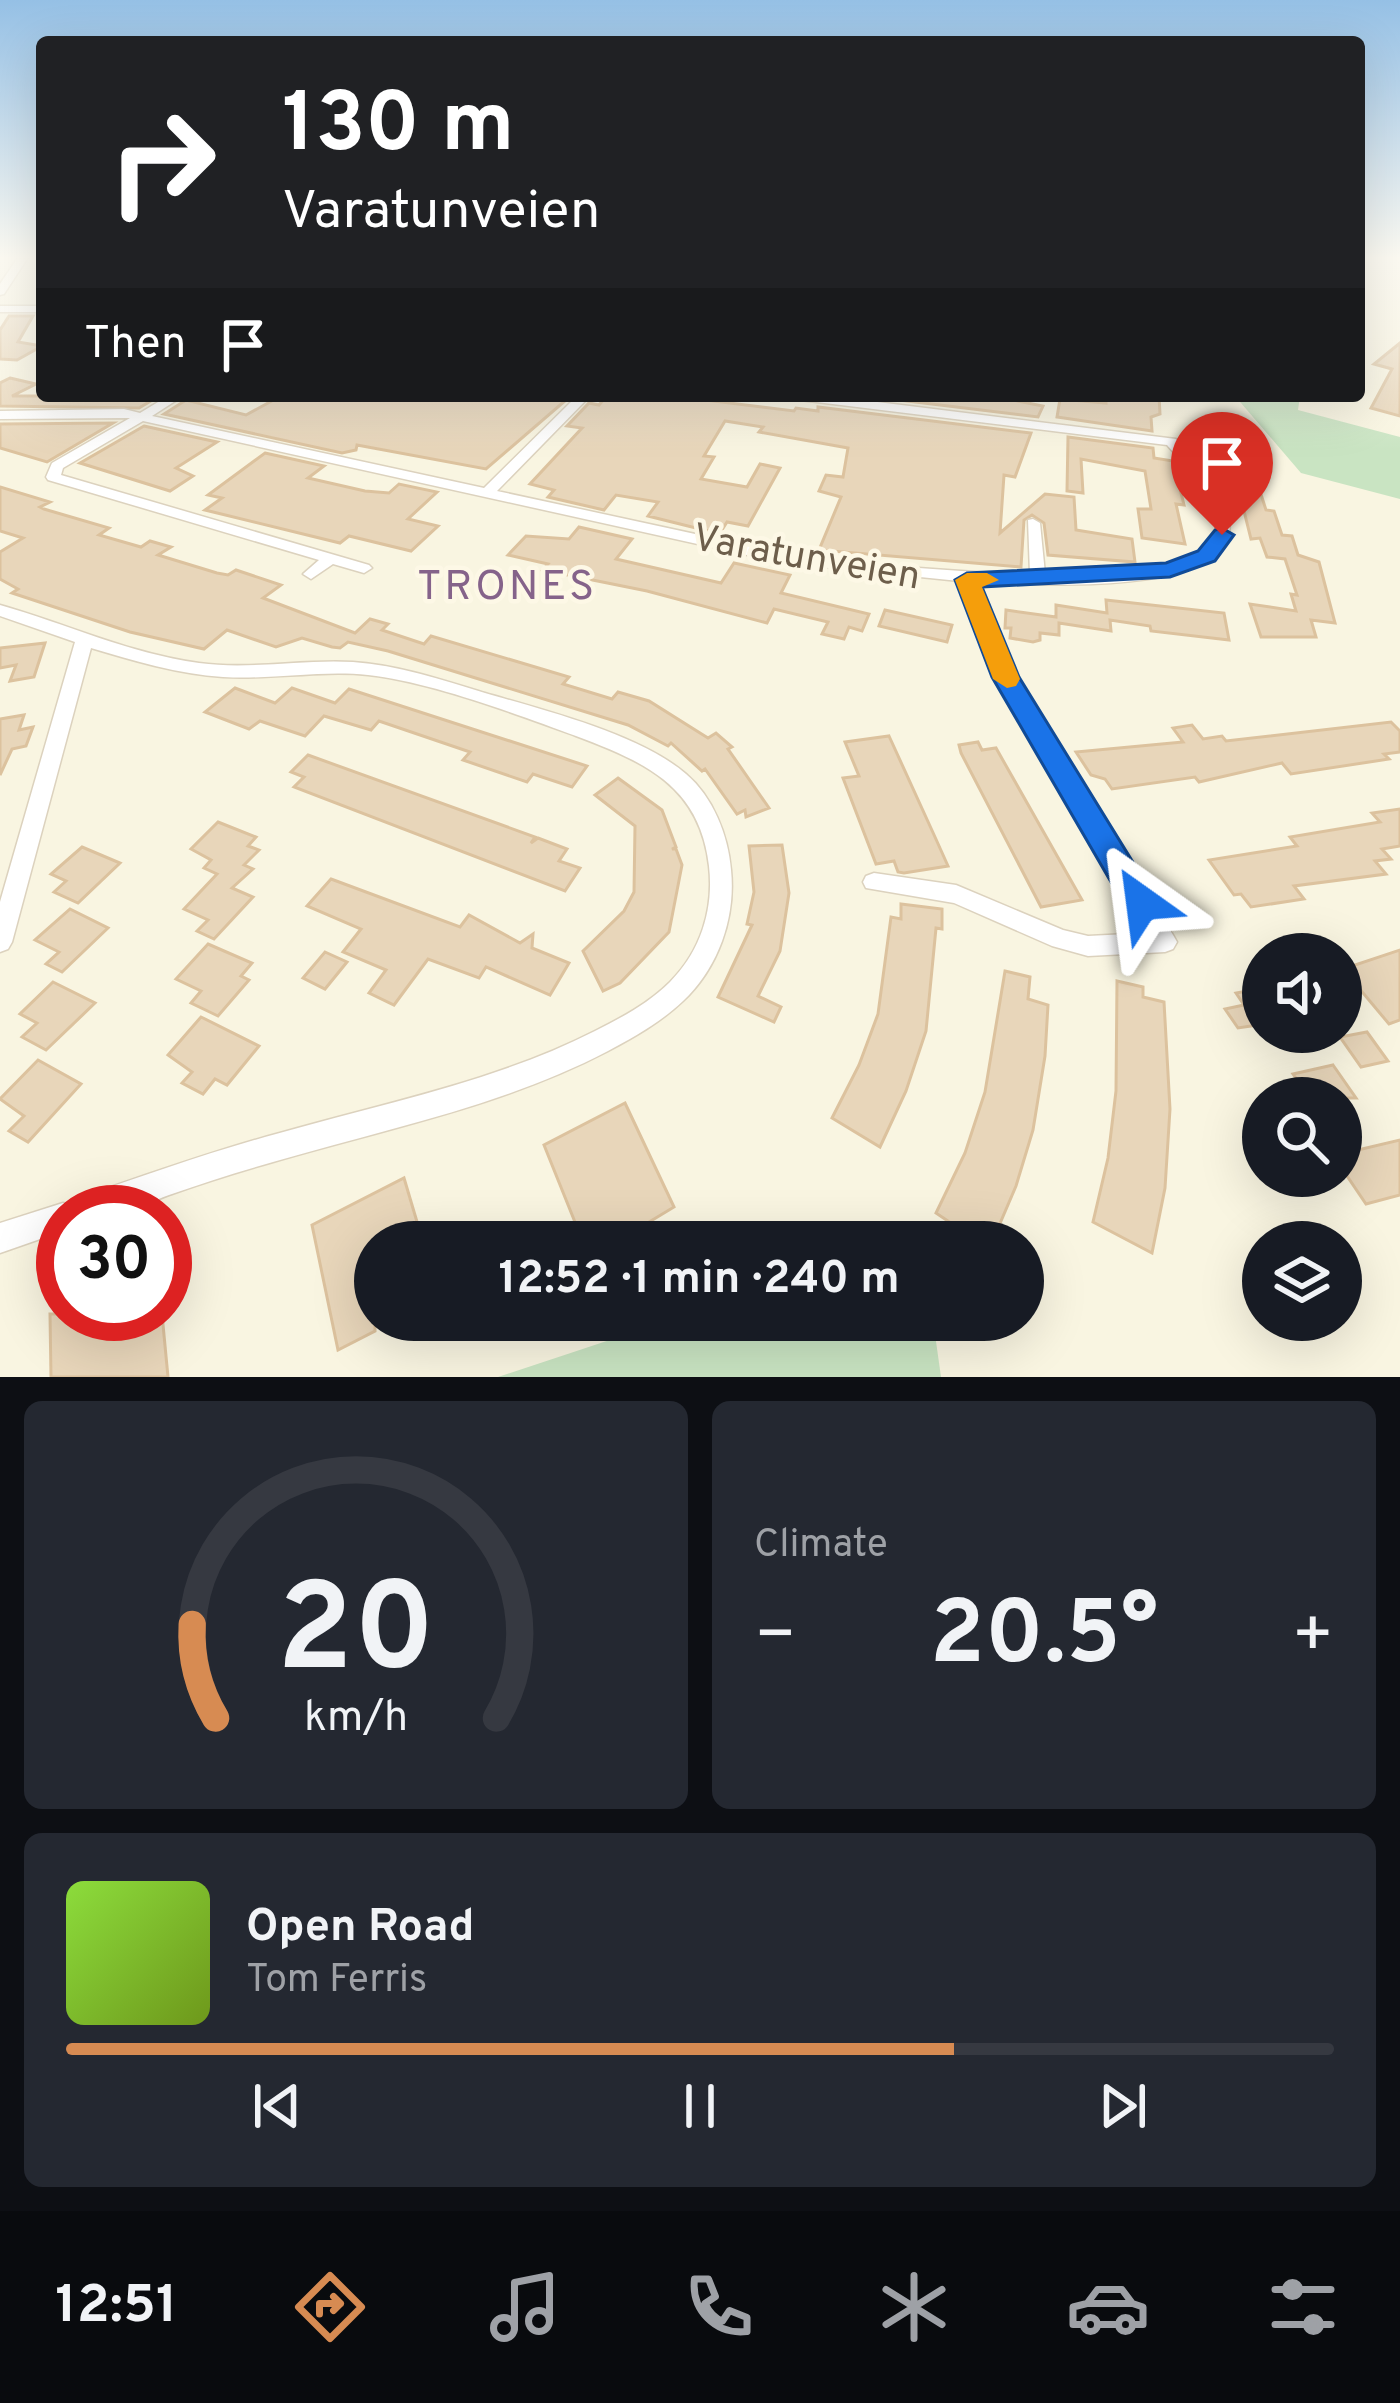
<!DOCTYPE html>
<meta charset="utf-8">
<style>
body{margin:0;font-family:Overpass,sans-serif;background:#242831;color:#f1f3f6;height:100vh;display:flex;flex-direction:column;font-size:45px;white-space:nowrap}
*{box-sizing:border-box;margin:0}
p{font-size:39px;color:#9ea1a6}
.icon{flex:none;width:66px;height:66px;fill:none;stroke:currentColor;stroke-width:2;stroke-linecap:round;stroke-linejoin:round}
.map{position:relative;height:1377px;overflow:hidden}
.panel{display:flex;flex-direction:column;gap:24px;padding:24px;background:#0d0f14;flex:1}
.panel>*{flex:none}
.banner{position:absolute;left:36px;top:36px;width:1329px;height:366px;border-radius:12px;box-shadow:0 12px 48px #0002;background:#202124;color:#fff;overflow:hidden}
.controls{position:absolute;left:1242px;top:933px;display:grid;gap:24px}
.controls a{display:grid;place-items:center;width:120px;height:120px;border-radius:50%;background:#171b24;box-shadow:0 12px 48px #0002;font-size:60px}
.speed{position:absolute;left:36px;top:1185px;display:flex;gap:24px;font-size:60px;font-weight:700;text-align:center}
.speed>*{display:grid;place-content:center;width:156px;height:156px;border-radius:50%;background:#171b24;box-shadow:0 12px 48px #0002;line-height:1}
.speed .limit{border:18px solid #d22;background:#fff;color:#111}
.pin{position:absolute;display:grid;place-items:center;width:102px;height:102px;color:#fff;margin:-123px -51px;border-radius:50% 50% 50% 0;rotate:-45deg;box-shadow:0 0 12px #0007}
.pin .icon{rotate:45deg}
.me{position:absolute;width:132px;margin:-66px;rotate:329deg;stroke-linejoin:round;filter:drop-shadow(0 0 9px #0008)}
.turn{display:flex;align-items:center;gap:42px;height:252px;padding:0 48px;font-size:54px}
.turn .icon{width:156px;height:156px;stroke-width:2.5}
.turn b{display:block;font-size:84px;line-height:102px}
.then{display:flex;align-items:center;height:114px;padding:0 48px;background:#0003;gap:24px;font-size:45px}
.big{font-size:90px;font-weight:700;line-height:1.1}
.panel .tile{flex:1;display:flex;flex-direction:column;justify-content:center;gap:18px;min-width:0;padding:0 42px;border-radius:18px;background:#242831}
.panel .dial{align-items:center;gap:0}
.dial svg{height:312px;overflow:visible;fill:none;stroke:#363941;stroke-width:7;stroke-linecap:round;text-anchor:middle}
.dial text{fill:#f1f3f6;stroke:none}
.song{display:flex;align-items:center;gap:36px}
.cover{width:144px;height:144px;border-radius:18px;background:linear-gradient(135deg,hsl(90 70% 55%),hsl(80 70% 35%))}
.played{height:12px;border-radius:6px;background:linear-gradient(90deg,#d78b52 70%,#363941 70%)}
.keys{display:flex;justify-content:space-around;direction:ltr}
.heat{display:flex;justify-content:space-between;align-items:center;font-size:66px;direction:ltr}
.panel .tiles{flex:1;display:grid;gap:24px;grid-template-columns:1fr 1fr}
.tile:last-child{grid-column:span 2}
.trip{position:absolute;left:354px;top:1221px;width:690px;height:120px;border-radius:60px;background:#171b24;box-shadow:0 12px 48px #0002;font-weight:700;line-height:120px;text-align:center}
.menu{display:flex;height:192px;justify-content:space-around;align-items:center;background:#090b0e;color:#9ea1a6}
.menu .icon{width:84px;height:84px}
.menu .current{color:#d78b52}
.menu b{font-size:54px;color:#f1f3f6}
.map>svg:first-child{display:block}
.green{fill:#c9e4c2}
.building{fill:#e8d6ba;stroke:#dcc29e;stroke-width:3}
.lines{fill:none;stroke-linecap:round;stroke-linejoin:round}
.minor-casing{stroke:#dcd2be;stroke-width:3}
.tertiary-casing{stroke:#dcd2be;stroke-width:3}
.minor{fill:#fff;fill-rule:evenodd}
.tertiary{fill:#fff;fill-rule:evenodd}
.route{fill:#1a73e8;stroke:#114b97;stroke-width:3}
.slow{fill:#f59e0b}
.labels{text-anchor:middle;stroke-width:9;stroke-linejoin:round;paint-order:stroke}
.street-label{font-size:39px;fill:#6d5e4b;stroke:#fdf8e6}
.neighbourhood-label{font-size:42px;letter-spacing:3px;fill:#85638a;stroke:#fdf8e6}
</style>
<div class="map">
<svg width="1400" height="1377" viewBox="0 0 1400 1377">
<rect width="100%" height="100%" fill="#f9f5e1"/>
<g class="green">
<polygon points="1235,396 1300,396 1298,410 1400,437 1400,499 1301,473"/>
<polygon points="670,1320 933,1320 941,1377 498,1377"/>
</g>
<g class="building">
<polygon points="9,316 33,316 18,342 42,346 17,360 0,359 0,330"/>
<polygon points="1400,343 1400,416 1371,408 1392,369 1374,364"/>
<polygon points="10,378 36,384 12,396 159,396 139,408 0,406 0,383"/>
<polygon points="281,396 486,396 566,400 486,469 357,445 356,450 342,453 164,414 186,400 246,415"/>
<polygon points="621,396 673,396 794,411 796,408 818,411 818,407 1031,433 1015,477 1004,475 1000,533 1045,494 1074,497 1076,530 1132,539 1135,562 1048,555 1044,523 1032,515 1024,520 1021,567 819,550 841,497 819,491 826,475 843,477 848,448 759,432 763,427 725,421 704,456 714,457 701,479 747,487 760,464 780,468 748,526 727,522 720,533 700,529 648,516 658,502 616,495 604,510 548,497 554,490 530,484 582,428 567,426 589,403 599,405 605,398"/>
<polygon points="866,396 993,396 1043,406 1038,417"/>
<polygon points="1106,396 1159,396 1160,414 1151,417 1152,431 1057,417 1060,399 1106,403"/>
<polygon points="0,423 0,424 113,423 47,462 0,448"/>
<polygon points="144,426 217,442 176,468 193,476 170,491 80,463"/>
<polygon points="1068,437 1153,448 1154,458 1173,461 1184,505 1176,504 1185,544 1142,538 1138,509 1151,509 1145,471 1081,459 1083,493 1067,491"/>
<polygon points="1210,450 1230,452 1234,465 1243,466 1252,487 1259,488 1266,510 1274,511 1282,535 1292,536 1298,555 1319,562 1335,623 1311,620 1316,637 1261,637 1250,604 1296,611 1291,594 1297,595 1285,559 1267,557 1260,538 1251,539 1240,495 1229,494"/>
<polygon points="265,453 324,466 308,478 365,491 389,493 399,484 437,492 408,519 438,526 411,551 349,536 340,543 205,510 222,498 208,495"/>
<polygon points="0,487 50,502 40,507 44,509 109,528 99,535 141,547 150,541 171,547 158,555 217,573 228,575 236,570 281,585 263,598 355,633 370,619 388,624 382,630 424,644 431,636 569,677 563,684 612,699 618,692 649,701 708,738 716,733 732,747 728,749 769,808 746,817 745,810 737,814 705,769 702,771 671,743 668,746 628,725 388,651 348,642 340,648 332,647 302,638 276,647 227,630 204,649 130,632 12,593 18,589 0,579 0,552 23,538 0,531"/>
<polygon points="579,527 632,539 616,559 721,583 734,563 790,575 781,593 869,614 862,631 849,627 844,639 822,634 828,622 774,609 767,623 647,591 543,570 548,564 508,555 526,536 569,539"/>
<polygon points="1106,600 1224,613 1229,640 1151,631 1150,626 1110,620 1111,631 1059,623 1059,635 1040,633 1040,640 1033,642 1010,638 1011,628 1005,628 1006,610 1056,617 1056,605 1107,613"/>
<polygon points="885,610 952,625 947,642 879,626"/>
<polygon points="45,643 34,677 10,681 16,665 0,668 0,648"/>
<polygon points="235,688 275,703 292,688 335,703 349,689 587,766 572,787 533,774 527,782 463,760 470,752 379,721 371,730 324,716 305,736 260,721 249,729 205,712"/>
<polygon points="24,715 19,730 33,727 26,746 12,749 0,775 0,719"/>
<polygon points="1391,722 1400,731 1400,752 1384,754 1389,759 1291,774 1282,763 1199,782 1195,777 1112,789 1105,779 1091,775 1076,752 1183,742 1173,728 1192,725 1203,739 1222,736 1226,741"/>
<polygon points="889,736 935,837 948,866 904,873 898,872 894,861 876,864 843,778 859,776 845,742"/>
<polygon points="978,742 982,750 996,748 1082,900 1041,907 961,753 959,745"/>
<polygon points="308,755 535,837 531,843 538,838 567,849 559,861 580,868 565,891 294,787 304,777 291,772"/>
<polygon points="618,778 662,810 676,847 672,849 676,849 682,865 669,932 620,983 603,991 583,951 624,911 634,892 635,826 595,795"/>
<polygon points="1400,809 1400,846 1382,849 1391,859 1375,861 1386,874 1294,886 1304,899 1251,907 1241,894 1234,895 1209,860 1297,846 1290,837 1380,822 1372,813"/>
<polygon points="218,822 256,837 248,846 259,850 244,865 253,869 232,888 253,897 214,939 197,931 208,920 184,909 217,874 204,868 211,860 191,849"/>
<polygon points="782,845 789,893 780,951 758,996 781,1007 774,1022 718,997 752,925 747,924 754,892 749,846"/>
<polygon points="82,847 120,863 78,903 54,892 66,881 51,874"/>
<polygon points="331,879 460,927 469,915 520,943 533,934 532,948 569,963 550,995 486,967 479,978 428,959 394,1005 369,993 386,970 343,952 361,929 307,906"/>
<polygon points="901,904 942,909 942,929 936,928 926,1031 906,1091 880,1147 832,1118 859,1065 878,1014 891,917 901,919"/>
<polygon points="70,909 108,928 62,972 46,964 59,952 35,940"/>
<polygon points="208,944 252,963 241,976 249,980 218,1016 191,1003 201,991 176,979"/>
<polygon points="1400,950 1400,1020 1389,1024 1343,969"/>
<polygon points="325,952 347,962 325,989 303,978"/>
<polygon points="1005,971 1030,977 1028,999 1048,1005 1045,1056 1033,1130 1016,1186 992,1242 979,1242 936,1213 965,1153 985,1092"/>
<polygon points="1117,981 1143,987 1143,997 1164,1002 1170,1109 1165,1188 1152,1253 1093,1222 1108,1158 1116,1091"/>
<polygon points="53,982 95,1003 46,1050 22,1037 37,1023 20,1014"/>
<polygon points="1263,988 1263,1033 1258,1025 1238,1028 1225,1009 1244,1005 1236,993"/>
<polygon points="201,1017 259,1046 227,1085 215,1079 203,1094 182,1083 192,1072 168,1055"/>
<polygon points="1367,1032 1388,1061 1361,1067 1340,1037"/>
<polygon points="38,1060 81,1084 28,1142 9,1131 24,1116 0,1099"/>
<polygon points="1333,1065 1356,1098 1310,1098 1293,1074"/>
<polygon points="625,1103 674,1207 616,1242 583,1242 544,1145"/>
<polygon points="1400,1140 1400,1195 1366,1204 1341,1167 1341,1154"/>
<polygon points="404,1178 423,1242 375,1242 375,1331 338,1350 312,1225"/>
<polygon points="50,1314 162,1314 168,1377 51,1377"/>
</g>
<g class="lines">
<g class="minor-casing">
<g id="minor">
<rect x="0" y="306" width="42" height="6"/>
<path d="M168,396H183L152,416L484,488L577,396H590L497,491L783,553L876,565L1019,575L1030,574L1028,520L1033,519L1040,523L1045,574C1083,574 1163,575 1195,555C1202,550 1209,541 1215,535C1220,497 1190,471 1167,445L800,400L794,396H829L1176,439C1200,467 1235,495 1229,536C1222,545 1213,558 1203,563C1151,591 1034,585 976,582L1015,678L1173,935L1177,942L1173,949L1165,952L1088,956L1052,946L954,903L866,888L863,882L866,876L874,873L956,885L1063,930L1088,936L1147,933L997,678L959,581L783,563L143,421L63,468L61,475L369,565L372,568L364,573L333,564L311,579L303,574L319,560L48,480L46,477L52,463L130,418L0,419V411L124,409L140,413Z"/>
<path d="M0,605C67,624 128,653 199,663C250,670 301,659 353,662C398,665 442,680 485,693C543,710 640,734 686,774C713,797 728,835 731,870C736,918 718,968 683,1001C661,1022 634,1037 608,1051C503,1106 385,1129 273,1162C238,1172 203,1183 169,1195C153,1201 134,1210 117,1212C100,1214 81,1212 63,1212V1231L0,1253V1223L63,1203L67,1204L78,1198C144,1176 209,1152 276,1134C383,1103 495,1082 595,1031C621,1018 649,1003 670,982C701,951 714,909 709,866C700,786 645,762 576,736C516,714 431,682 368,675C320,670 271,680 223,677C178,674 134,661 91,648L12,942L8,949L0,952V902L75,642L0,616Z"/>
</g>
</g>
<g class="tertiary-casing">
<polygon id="tertiary" points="17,259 27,259 4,294 0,295 0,284"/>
</g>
<use href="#minor" class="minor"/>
<use href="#tertiary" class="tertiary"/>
</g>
<linearGradient id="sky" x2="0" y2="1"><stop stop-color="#95c0e5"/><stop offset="0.57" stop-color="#fcfaf2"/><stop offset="1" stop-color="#fcfaf2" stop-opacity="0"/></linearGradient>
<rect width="1400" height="452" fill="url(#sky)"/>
<polygon class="route" points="1222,528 1234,535 1215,561 1170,577 982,587 1019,677 1158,903 1154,913 1142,917 1129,913 992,677 955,580 967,573 1166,563 1198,551 1215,530"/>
<polygon class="slow" points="967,573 987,573 999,580 982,587 1020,679 1016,686 1007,688 993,679 955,580"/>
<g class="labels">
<g class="street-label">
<text transform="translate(807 555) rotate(10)" y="14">Varatunveien</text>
</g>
<g class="neighbourhood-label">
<text x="507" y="599">TRONES</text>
</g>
</g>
</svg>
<div class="controls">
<a><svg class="icon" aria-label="sound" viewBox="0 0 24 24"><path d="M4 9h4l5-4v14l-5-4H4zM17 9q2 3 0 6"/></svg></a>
<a><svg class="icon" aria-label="search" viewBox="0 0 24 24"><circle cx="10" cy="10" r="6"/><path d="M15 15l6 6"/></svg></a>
<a><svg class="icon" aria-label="layers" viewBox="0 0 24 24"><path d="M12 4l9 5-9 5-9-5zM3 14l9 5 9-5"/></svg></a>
</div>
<div class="speed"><div class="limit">30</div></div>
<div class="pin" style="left:1222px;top:535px;background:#d93025"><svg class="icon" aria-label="arrive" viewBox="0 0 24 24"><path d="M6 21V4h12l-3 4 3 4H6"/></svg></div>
<svg class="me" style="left:1142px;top:903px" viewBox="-20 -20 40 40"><path d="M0-17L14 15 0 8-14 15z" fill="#1a73e8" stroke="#fff" stroke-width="4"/></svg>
<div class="trip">12:52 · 1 min · 240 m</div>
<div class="banner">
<div class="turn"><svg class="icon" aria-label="right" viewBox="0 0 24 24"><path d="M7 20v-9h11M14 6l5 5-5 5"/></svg><div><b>130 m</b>Varatunveien</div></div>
<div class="then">Then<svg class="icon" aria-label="arrive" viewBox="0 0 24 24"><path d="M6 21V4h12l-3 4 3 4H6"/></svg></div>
</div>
</div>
<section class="panel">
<div class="tiles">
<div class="tile dial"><svg viewBox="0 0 100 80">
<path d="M14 69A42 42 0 1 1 86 69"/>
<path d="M14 69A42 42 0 0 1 8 45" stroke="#d78b52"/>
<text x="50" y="56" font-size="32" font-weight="700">20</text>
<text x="50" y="72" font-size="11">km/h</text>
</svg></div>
<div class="tile"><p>Climate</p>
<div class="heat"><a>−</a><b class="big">20.5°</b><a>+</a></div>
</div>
<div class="tile">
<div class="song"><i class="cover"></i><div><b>Open Road</b><p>Tom Ferris</p></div></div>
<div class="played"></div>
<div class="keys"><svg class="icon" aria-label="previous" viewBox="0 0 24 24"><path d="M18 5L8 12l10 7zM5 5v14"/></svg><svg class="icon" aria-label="pause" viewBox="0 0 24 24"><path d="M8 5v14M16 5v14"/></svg><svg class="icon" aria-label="next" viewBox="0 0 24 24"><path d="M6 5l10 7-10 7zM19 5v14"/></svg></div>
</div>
</div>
</section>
<nav class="menu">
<b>12:51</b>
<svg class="icon current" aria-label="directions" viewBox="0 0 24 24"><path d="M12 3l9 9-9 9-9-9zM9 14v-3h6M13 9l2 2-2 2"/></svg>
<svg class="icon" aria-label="music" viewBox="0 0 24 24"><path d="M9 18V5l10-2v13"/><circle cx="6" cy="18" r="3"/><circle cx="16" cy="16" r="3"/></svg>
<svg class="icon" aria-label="phone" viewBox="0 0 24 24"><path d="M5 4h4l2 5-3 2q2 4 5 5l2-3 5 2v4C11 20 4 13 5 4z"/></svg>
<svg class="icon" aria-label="climate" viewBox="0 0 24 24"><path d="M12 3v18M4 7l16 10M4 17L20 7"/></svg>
<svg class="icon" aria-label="car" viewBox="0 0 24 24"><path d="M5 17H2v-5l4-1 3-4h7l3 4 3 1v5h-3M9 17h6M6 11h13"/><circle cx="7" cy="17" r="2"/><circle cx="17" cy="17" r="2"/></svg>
<svg class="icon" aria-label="filters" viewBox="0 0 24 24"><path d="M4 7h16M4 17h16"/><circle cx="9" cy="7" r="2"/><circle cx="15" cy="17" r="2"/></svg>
</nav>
